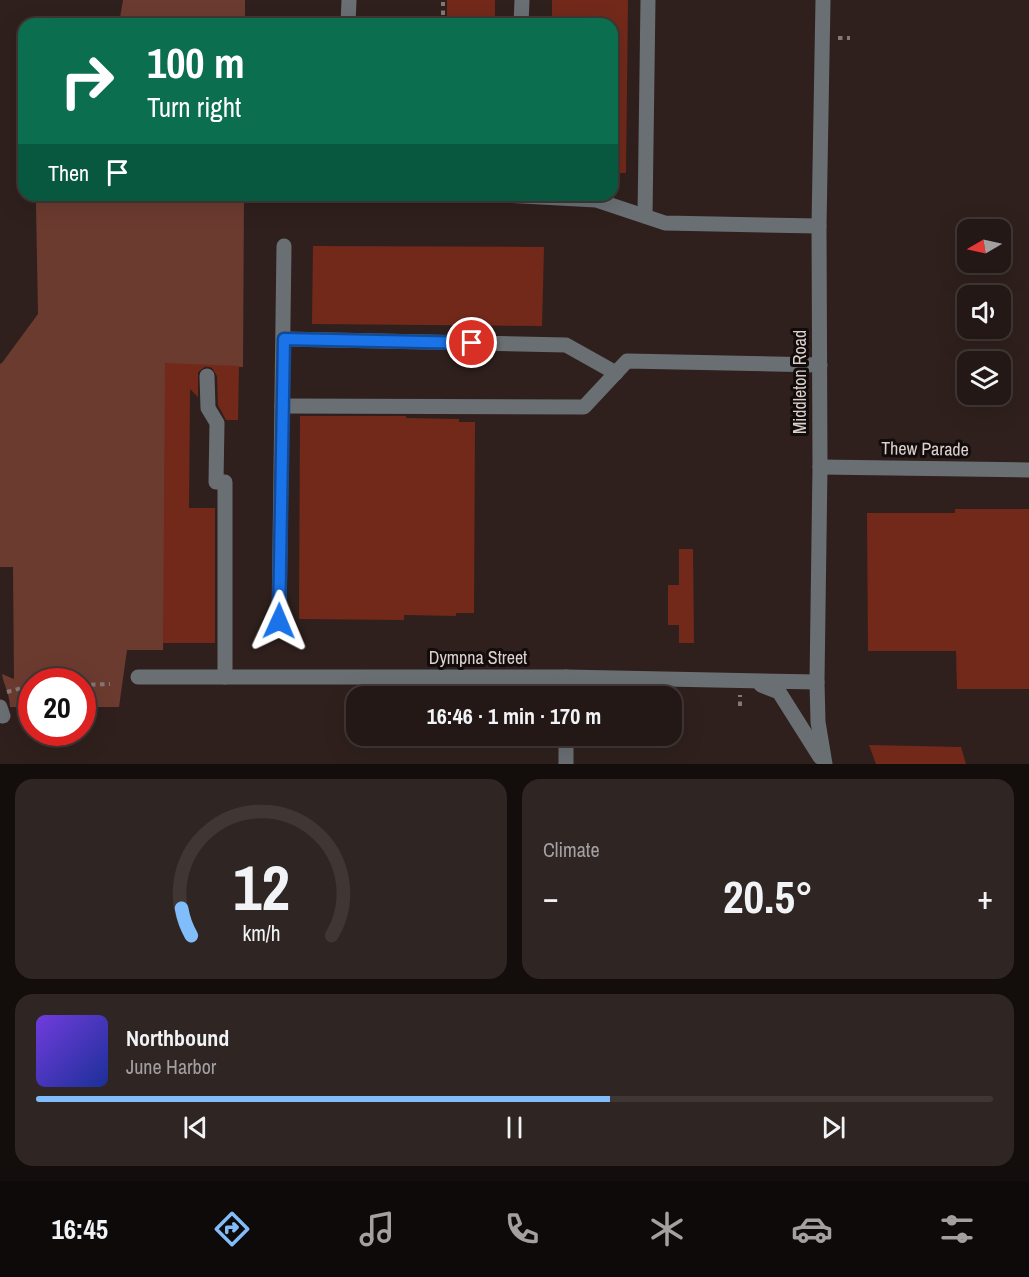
<!DOCTYPE html>
<meta charset="utf-8">
<style>
body{margin:0;font-family:"Archivo Narrow",sans-serif;background:#2f2523;color:#f1f3f6;height:100vh;display:flex;flex-direction:column;font-size:22px;white-space:nowrap}
*{box-sizing:border-box;margin:0}
p{font-size:20px;color:#a3a0a1}
.icon{flex:none;width:33px;height:33px;fill:none;stroke:currentColor;stroke-width:2;stroke-linecap:round;stroke-linejoin:round}
.map{position:relative;height:764px;overflow:hidden}
.side{display:flex;flex-direction:column;gap:15px;padding:15px;background:#130d0c;flex:1}
.side>*{flex:none}
.banner{position:absolute;left:18px;top:18px;width:600px;height:183px;border-radius:18px;box-shadow:0 6px 24px #0002,0 0 0 2px #403735;background:#0b6e4f;color:#fff;overflow:hidden}
.needle{width:39px;rotate:261deg}
.tools{position:absolute;left:957px;top:219px;display:grid;gap:12px}
.tools a{display:grid;place-items:center;width:54px;height:54px;border-radius:12px;background:#231816;box-shadow:0 6px 24px #0002,0 0 0 2px #403735;font-size:30px}
.speed{position:absolute;left:18px;top:668px;display:flex;gap:12px;font-size:30px;font-weight:700;text-align:center}
.speed>*{display:grid;place-content:center;width:78px;height:78px;border-radius:50%;background:#231816;box-shadow:0 6px 24px #0002,0 0 0 2px #403735;line-height:1}
.speed .limit{border:9px solid #d22;background:#fff;color:#111}
.pin{position:absolute;display:grid;place-items:center;width:51px;height:51px;color:#fff;margin:-26px;border:3px solid #fff;border-radius:50%;box-shadow:0 2px 6px #0007}
.me{position:absolute;width:66px;margin:-33px;rotate:1deg;stroke-linejoin:round;filter:drop-shadow(0 0 4px #0008)}
.turn{display:flex;align-items:center;gap:21px;height:126px;padding:0 30px;font-size:27px}
.turn .icon{width:78px;height:78px;stroke-width:2.5}
.turn b{display:block;font-size:42px;line-height:51px}
.then{display:flex;align-items:center;height:57px;padding:0 30px;background:#0003;gap:12px;font-size:22px}
.big{font-size:45px;font-weight:700;line-height:1.1}
.side .widget{flex:1;display:flex;flex-direction:column;justify-content:center;gap:9px;min-width:0;padding:0 21px;border-radius:18px;background:#2f2523}
.side .dial{align-items:center;gap:0}
.dial svg{height:156px;overflow:visible;fill:none;stroke:#403735;stroke-width:7;stroke-linecap:round;text-anchor:middle}
.dial text{fill:#f1f3f6;stroke:none}
.song{display:flex;align-items:center;gap:18px}
.cover{width:72px;height:72px;border-radius:9px;background:linear-gradient(135deg,hsl(260 70% 55%),hsl(230 70% 35%))}
.played{height:6px;border-radius:3px;background:linear-gradient(90deg,#81bdfa 60%,#403735 60%)}
.keys{display:flex;justify-content:space-around;direction:ltr}
.heat{display:flex;justify-content:space-between;align-items:center;font-size:33px;direction:ltr}
.side .tiles{flex:1;display:grid;gap:15px;grid-template-columns:1fr 1fr}
.widget:last-child{grid-column:span 2}
.trip{position:absolute;left:346px;top:686px;width:336px;height:60px;border-radius:18px;background:#231816;box-shadow:0 6px 24px #0002,0 0 0 2px #403735;font-weight:700;line-height:60px;text-align:center}
.dock{display:flex;height:96px;justify-content:space-around;align-items:center;background:#0e0a09;color:#a3a0a1}
.dock .icon{width:42px;height:42px}
.dock .current{color:#81bdfa}
.dock b{font-size:27px;color:#f1f3f6}
.map>svg:first-child{display:block}
.green{fill:#6c3b30}
.building{fill:#72291a}
.lines{fill:none;stroke-linecap:round;stroke-linejoin:round}
.path{stroke:#847775;stroke-width:4;stroke-dasharray:4.5 4.5;stroke-linecap:butt}
.minor{stroke:#6a6f74;stroke-width:15}
.route-casing{stroke:#114b97;stroke-width:15}
.route{stroke:#1a73e8;stroke-width:10}
.labels{text-anchor:middle;stroke-width:6;stroke-linejoin:round;paint-order:stroke}
.street-label{font-size:18px;fill:#dcd1cf;stroke:#120c0a}
</style>
<div class="map">
<svg width="1029" height="764" viewBox="0 0 1029 764">
<rect width="100%" height="100%" fill="#2f201d"/>
<g class="green">
<polygon points="123,0 245,0 245,24 119,24"/>
<path d="M43,195H244L243,367L170,366L163,650H127L119,707H83L82,681H32L31,707H10C10,695 4,686 2,674L14,679L13,567H0V364L2,363L38,314L36,204Z"/>
</g>
<g class="building">
<rect x="447" y="0" width="48" height="24"/>
<polygon points="552,0 628,0 626,173 612,173 612,24 552,24"/>
<polygon points="313,246 544,247 542,326 312,324"/>
<polygon points="165,363 239,366 238,420 226,420 218,405 217,376 212,368 206,366 198,372 198,397 190,389 189,508 215,508 215,643 163,643"/>
<polygon points="300,416 406,416 406,418 459,419 459,422 475,422 474,613 456,613 456,616 404,615 404,620 299,619"/>
<polygon points="955,509 1029,509 1029,689 957,689 956,651 868,651 867,513 955,513"/>
<polygon points="679,549 693,549 694,643 679,643 679,625 668,625 668,585 679,585"/>
<polygon points="869,745 961,747 966,764 876,764"/>
</g>
<g class="lines">
<g class="path">
<polyline points="443,24 443,2"/>
<polyline points="838,38 850,38"/>
<polyline points="82,685 110,684"/>
<polyline points="7,692 32,685"/>
<polyline points="740,706 740,695"/>
</g>
<g class="minor">
<polyline points="823,0 819,226 820,467 817,682 818,722 825,764"/>
<polyline points="348,24 349,0"/>
<polyline points="521,24 522,0"/>
<polyline points="504,195 596,200 665,223 819,226"/>
<polyline points="645,216 648,0"/>
<polyline points="284,339 566,345 616,373"/>
<polyline points="207,376 208,408 217,423 216,482 225,482 225,677"/>
<polyline points="282,406 584,407 627,361 820,365"/>
<polyline points="820,467 1029,470"/>
<polyline points="279,621 284,246"/>
<polyline points="138,677 566,677 817,682"/>
<polyline points="566,677 566,696"/>
<polyline points="761,685 779,692 820,757"/>
<polyline points="0,707 3,716"/>
<polyline points="566,735 566,764"/>
</g>
</g>
<g class="lines">
<g class="route-casing">
<polyline id="route" points="279,621 284,339 472,343"/>
</g>
<use href="#route" class="route"/>
</g>
<g class="labels">
<g class="street-label">
<text transform="translate(800 382) rotate(-90)" y="6">Middleton Road</text>
<text transform="translate(925 449) rotate(1)" y="6">Thew Parade</text>
<text x="478" y="664">Dympna Street</text>
</g>
</g>
</svg>
<div class="tools">
<a><svg class="needle" viewBox="-14 -14 28 28"><path d="M0-13l5 13h-10z" fill="#e53935"/><path d="M0 13l5-13h-10z" fill="#a3a0a1"/></svg></a>
<a><svg class="icon" aria-label="sound" viewBox="0 0 24 24"><path d="M4 9h4l5-4v14l-5-4H4zM17 9q2 3 0 6"/></svg></a>
<a><svg class="icon" aria-label="layers" viewBox="0 0 24 24"><path d="M12 4l9 5-9 5-9-5zM3 14l9 5 9-5"/></svg></a>
</div>
<div class="speed"><div class="limit">20</div></div>
<div class="pin" style="left:472px;top:343px;background:#d93025"><svg class="icon" aria-label="arrive" viewBox="0 0 24 24"><path d="M6 21V4h12l-3 4 3 4H6"/></svg></div>
<svg class="me" style="left:279px;top:621px" viewBox="-20 -20 40 40"><path d="M0-17L14 15 0 8-14 15z" fill="#1a73e8" stroke="#fff" stroke-width="4"/></svg>
<div class="trip">16:46 · 1 min · 170 m</div>
<div class="banner">
<div class="turn"><svg class="icon" aria-label="right" viewBox="0 0 24 24"><path d="M7 20v-9h11M14 6l5 5-5 5"/></svg><div><b>100 m</b>Turn right</div></div>
<div class="then">Then<svg class="icon" aria-label="arrive" viewBox="0 0 24 24"><path d="M6 21V4h12l-3 4 3 4H6"/></svg></div>
</div>
</div>
<section class="side">
<div class="tiles">
<div class="widget dial"><svg viewBox="0 0 100 80">
<path d="M14 69A42 42 0 1 1 86 69"/>
<path d="M14 69A42 42 0 0 1 9 55" stroke="#81bdfa"/>
<text x="50" y="56" font-size="32" font-weight="700">12</text>
<text x="50" y="72" font-size="11">km/h</text>
</svg></div>
<div class="widget"><p>Climate</p>
<div class="heat"><a>−</a><b class="big">20.5°</b><a>+</a></div>
</div>
<div class="widget">
<div class="song"><i class="cover"></i><div><b>Northbound</b><p>June Harbor</p></div></div>
<div class="played"></div>
<div class="keys"><svg class="icon" aria-label="previous" viewBox="0 0 24 24"><path d="M18 5L8 12l10 7zM5 5v14"/></svg><svg class="icon" aria-label="pause" viewBox="0 0 24 24"><path d="M8 5v14M16 5v14"/></svg><svg class="icon" aria-label="next" viewBox="0 0 24 24"><path d="M6 5l10 7-10 7zM19 5v14"/></svg></div>
</div>
</div>
</section>
<nav class="dock">
<b>16:45</b>
<svg class="icon current" aria-label="directions" viewBox="0 0 24 24"><path d="M12 3l9 9-9 9-9-9zM9 14v-3h6M13 9l2 2-2 2"/></svg>
<svg class="icon" aria-label="music" viewBox="0 0 24 24"><path d="M9 18V5l10-2v13"/><circle cx="6" cy="18" r="3"/><circle cx="16" cy="16" r="3"/></svg>
<svg class="icon" aria-label="phone" viewBox="0 0 24 24"><path d="M5 4h4l2 5-3 2q2 4 5 5l2-3 5 2v4C11 20 4 13 5 4z"/></svg>
<svg class="icon" aria-label="climate" viewBox="0 0 24 24"><path d="M12 3v18M4 7l16 10M4 17L20 7"/></svg>
<svg class="icon" aria-label="car" viewBox="0 0 24 24"><path d="M5 17H2v-5l4-1 3-4h7l3 4 3 1v5h-3M9 17h6M6 11h13"/><circle cx="7" cy="17" r="2"/><circle cx="17" cy="17" r="2"/></svg>
<svg class="icon" aria-label="filters" viewBox="0 0 24 24"><path d="M4 7h16M4 17h16"/><circle cx="9" cy="7" r="2"/><circle cx="15" cy="17" r="2"/></svg>
</nav>
